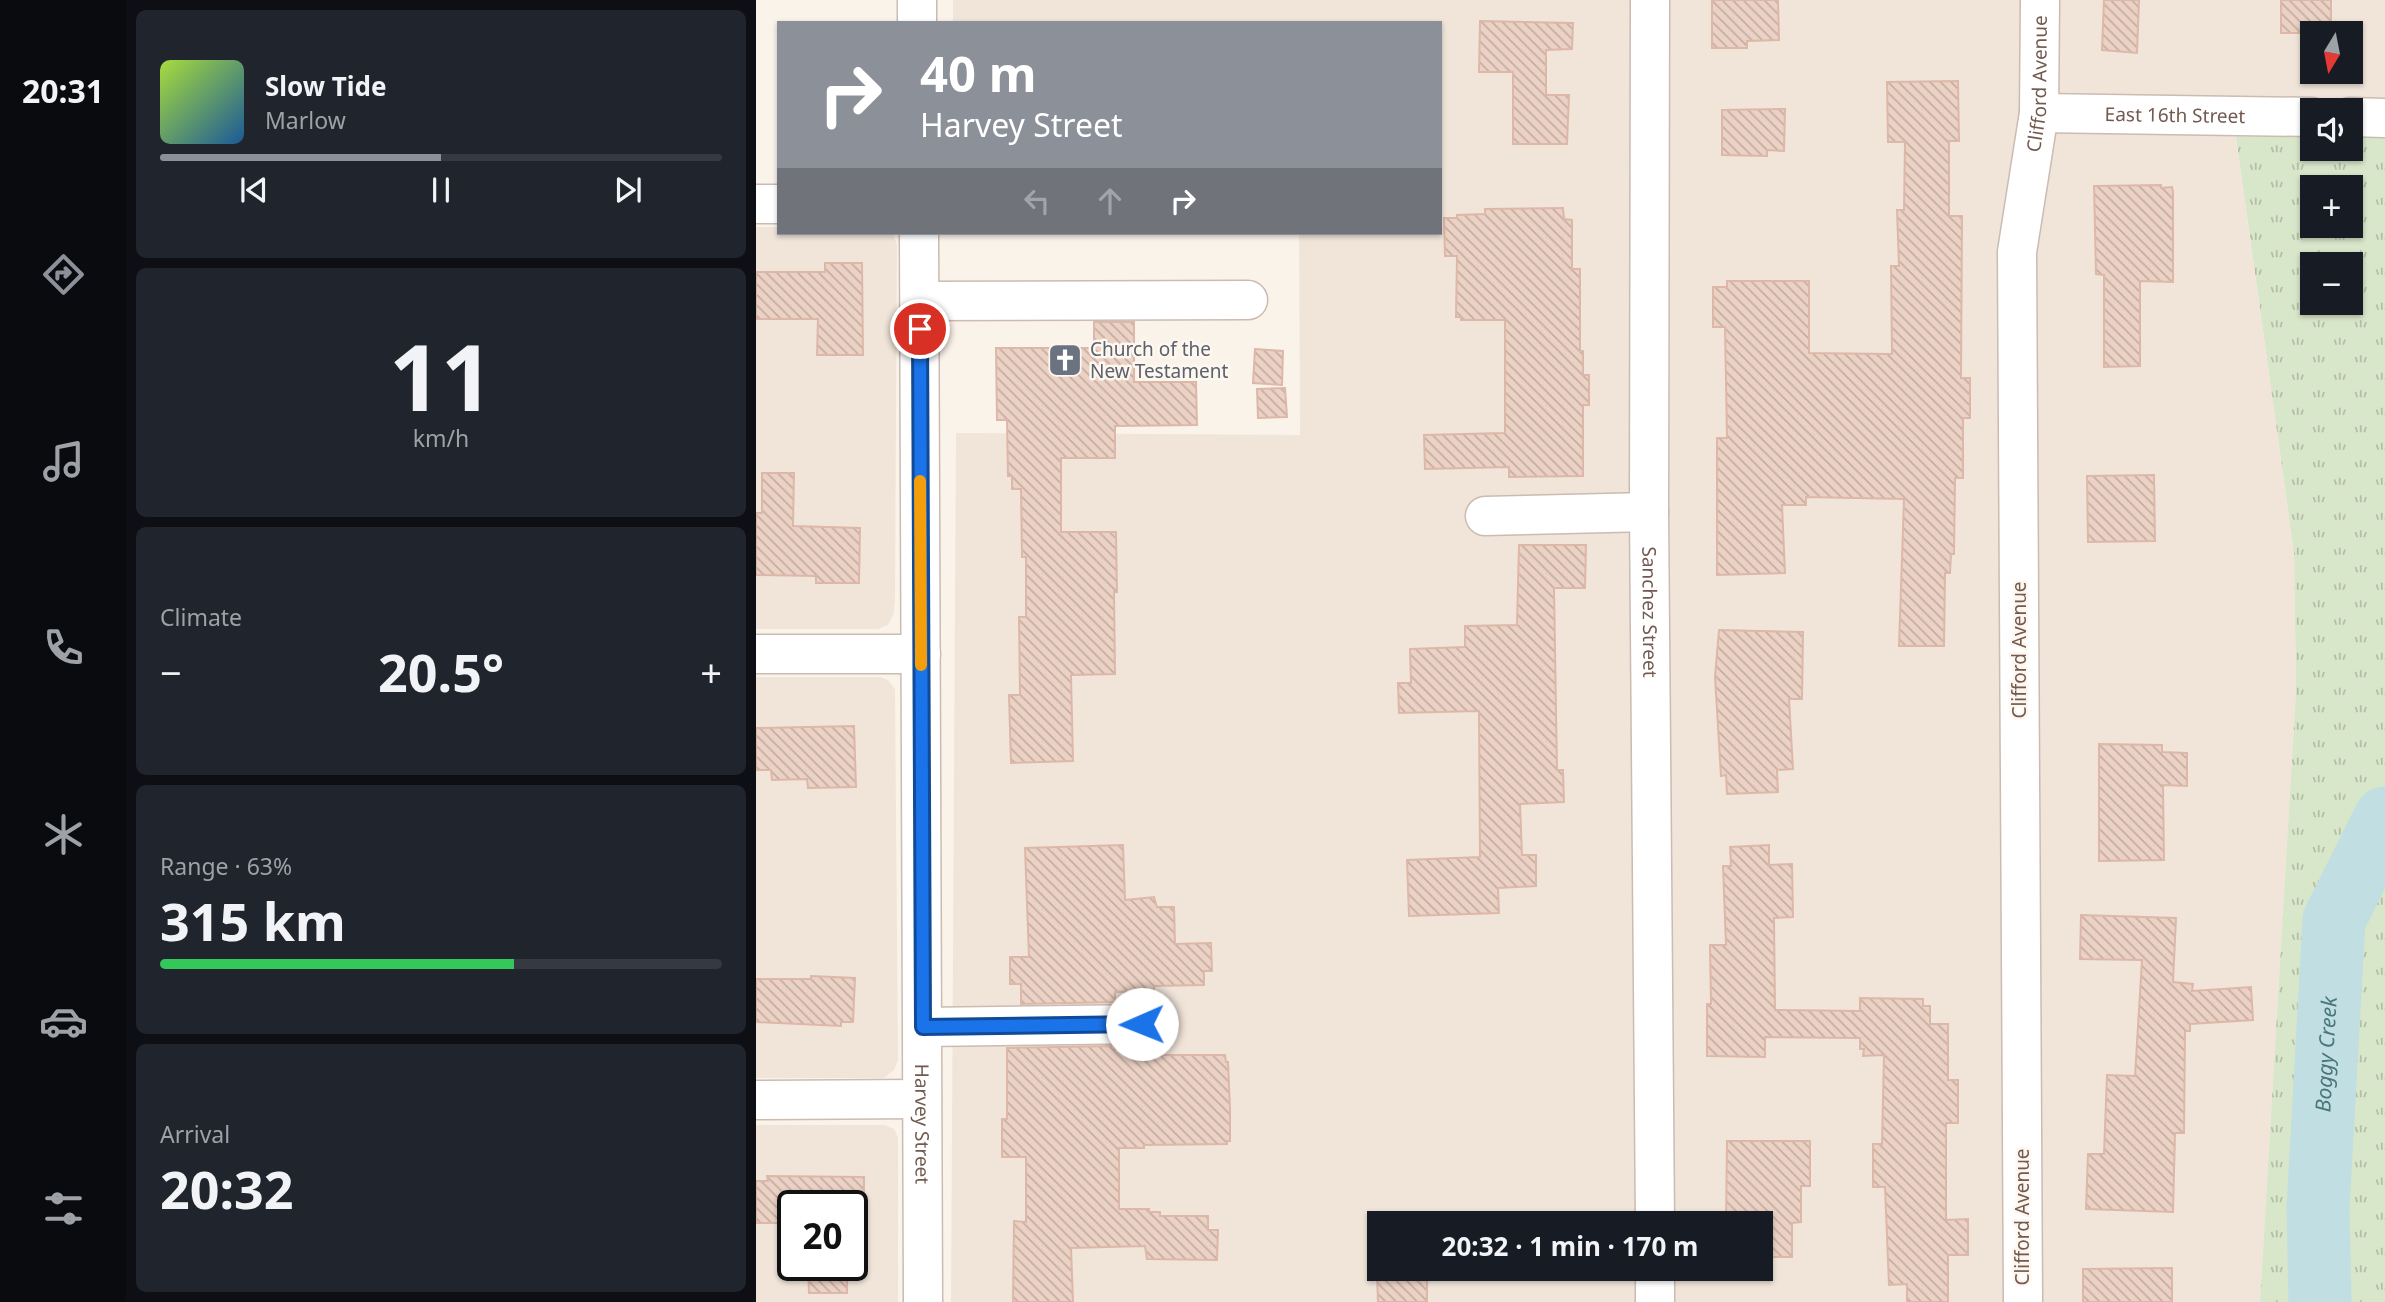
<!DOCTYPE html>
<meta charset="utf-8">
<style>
body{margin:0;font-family:"Noto Sans",sans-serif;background:#20242c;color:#f1f3f6;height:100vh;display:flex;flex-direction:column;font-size:26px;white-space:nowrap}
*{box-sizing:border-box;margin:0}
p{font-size:23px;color:#9ea1a6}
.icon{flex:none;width:38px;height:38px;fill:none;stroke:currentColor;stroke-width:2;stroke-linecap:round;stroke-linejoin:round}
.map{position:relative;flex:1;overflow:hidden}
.panel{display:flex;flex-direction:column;gap:10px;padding:10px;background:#0d0f14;width:630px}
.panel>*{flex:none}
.hud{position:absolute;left:21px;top:21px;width:665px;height:214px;border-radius:0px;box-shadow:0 2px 5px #0004;background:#8c9099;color:#fff;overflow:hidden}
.needle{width:46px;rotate:190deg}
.tools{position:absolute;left:1544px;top:21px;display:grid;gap:14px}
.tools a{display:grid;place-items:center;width:63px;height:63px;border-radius:0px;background:#171b24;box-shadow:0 2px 5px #0004;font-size:35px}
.speed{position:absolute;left:21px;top:1190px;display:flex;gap:14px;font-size:35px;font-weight:700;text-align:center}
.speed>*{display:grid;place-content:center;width:91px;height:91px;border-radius:50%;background:#171b24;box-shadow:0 2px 5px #0004;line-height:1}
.speed .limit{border:4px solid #111;border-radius:10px;background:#fff;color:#111}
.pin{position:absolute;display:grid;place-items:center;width:60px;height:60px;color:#fff;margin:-30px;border:4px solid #fff;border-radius:50%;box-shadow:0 2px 7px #0007}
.me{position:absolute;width:77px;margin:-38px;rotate:269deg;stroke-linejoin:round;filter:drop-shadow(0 0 5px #0008)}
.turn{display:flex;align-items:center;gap:24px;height:147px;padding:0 28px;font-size:32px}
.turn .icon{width:91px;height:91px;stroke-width:2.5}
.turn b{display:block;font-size:49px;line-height:60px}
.lanes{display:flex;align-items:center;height:66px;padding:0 28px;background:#0003;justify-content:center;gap:35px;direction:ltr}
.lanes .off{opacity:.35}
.big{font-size:52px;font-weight:700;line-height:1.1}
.panel .widget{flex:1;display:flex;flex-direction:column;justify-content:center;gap:10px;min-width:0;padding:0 24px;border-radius:10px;background:#20242c}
.panel .dial{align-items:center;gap:0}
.dial b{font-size:91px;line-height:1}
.song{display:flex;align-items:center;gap:21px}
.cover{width:84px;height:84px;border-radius:10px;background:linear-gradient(135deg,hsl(80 70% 55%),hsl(210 70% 35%))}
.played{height:7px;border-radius:4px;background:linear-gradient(90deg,#8c9099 50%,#363941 50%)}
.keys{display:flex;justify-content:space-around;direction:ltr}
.heat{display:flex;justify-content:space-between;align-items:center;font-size:38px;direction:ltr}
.charge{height:10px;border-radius:5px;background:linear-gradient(90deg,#34c759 63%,#363941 0)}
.trip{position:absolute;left:611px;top:1211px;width:406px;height:70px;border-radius:0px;background:#171b24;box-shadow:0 2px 5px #0004;font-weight:700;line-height:70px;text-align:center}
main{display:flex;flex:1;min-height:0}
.tab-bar{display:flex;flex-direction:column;width:126px;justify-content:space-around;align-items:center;background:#090b0e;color:#9ea1a6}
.tab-bar .icon{width:49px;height:49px}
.tab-bar .current{color:#8c9099}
.tab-bar b{font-size:32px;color:#f1f3f6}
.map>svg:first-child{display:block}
.residential{fill:#f1e5da;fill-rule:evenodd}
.grass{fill:url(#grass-tufts);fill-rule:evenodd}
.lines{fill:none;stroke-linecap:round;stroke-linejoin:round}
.river{stroke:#c1dfe2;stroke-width:63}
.building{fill:url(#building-back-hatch);stroke:#ddb8a8;stroke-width:2}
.minor-casing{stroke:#cbbbb1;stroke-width:41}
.minor{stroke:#fff;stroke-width:38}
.route-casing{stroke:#114b97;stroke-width:18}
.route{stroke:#1a73e8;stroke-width:12}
.slow{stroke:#f59e0b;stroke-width:12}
.labels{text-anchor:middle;stroke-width:5;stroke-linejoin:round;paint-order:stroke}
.street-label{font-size:19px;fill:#725a50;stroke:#fdf7f0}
.worship-label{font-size:19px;fill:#5b616d;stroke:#fdf7f0;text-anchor:start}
.water-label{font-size:21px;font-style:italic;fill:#49777b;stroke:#fdf7f0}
</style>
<main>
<nav class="tab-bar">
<b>20:31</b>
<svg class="icon current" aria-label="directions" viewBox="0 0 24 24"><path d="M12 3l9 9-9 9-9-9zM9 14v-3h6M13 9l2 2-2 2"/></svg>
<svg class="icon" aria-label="music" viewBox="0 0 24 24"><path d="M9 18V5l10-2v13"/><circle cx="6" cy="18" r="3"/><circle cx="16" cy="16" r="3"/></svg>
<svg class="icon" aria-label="phone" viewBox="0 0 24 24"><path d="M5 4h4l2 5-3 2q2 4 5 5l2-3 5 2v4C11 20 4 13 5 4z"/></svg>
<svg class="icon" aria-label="climate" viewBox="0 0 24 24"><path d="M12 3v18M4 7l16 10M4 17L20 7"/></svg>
<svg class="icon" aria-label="car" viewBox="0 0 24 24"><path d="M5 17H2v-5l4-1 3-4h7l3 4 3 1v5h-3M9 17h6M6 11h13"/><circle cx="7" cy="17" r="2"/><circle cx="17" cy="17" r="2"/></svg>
<svg class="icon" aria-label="filters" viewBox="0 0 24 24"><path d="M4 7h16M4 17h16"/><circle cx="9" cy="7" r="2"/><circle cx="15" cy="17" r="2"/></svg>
</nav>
<section class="panel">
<div class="widget">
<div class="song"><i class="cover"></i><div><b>Slow Tide</b><p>Marlow</p></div></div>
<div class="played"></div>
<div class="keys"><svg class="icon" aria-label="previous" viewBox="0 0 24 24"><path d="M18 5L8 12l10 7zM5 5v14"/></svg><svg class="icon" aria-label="pause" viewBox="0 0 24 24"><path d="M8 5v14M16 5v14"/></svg><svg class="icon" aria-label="next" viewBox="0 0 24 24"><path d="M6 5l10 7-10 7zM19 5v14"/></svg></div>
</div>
<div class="widget dial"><b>11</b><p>km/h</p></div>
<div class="widget"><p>Climate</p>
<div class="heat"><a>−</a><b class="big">20.5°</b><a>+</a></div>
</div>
<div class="widget"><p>Range · 63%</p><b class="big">315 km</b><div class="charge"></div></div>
<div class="widget"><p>Arrival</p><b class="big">20:32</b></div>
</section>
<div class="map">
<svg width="1629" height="1302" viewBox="0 0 1629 1302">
<defs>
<pattern id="grass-tufts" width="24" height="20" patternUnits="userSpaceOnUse" patternTransform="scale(1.75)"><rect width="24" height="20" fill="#d8e6ca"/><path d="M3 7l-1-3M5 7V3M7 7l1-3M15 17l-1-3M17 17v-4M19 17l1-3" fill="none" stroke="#b4bda6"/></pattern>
<pattern id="building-back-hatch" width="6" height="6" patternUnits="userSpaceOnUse" patternTransform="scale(1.75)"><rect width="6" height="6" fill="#ecd2c5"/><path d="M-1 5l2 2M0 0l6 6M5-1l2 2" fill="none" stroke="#c4ada2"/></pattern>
</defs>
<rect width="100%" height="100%" fill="#faf3ea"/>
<g class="residential">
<path d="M197,0H1629V137H1594V110H1556V137L1480,138L1538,553L1540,690L1504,1302H195L200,433L544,435L543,233H684V23H197ZM1556,33H1594V72H1556ZM623,1223H1004V1269H623Z"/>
<polygon points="0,227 23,227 23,233 136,233 141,244 139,599 138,613 132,625 122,629 0,629"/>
<polygon points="0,677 124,677 132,680 139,689 142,1060 138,1070 128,1078 0,1078"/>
<path d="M0,1125H129L138,1129L142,1138V1302H0ZM37,1206H96V1265H37Z"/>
</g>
<path class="grass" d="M1480,137H1556V149H1594V137H1629V1302H1504L1540,690L1538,553ZM1556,187H1594V226H1556ZM1556,264H1594V303H1556Z"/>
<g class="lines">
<path class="river" id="s1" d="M1564,1302L1562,1208L1578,920L1629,818"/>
</g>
<g class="building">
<polygon points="956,0 1022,0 1023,40 991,41 991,48 956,48"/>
<polygon points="1348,0 1383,0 1381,53 1346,50"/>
<rect x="1525" y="0" width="50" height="33"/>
<polygon points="724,21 817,23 816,49 790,50 790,95 813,95 811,144 757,144 757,72 723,72"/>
<polygon points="1202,81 1203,141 1193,141 1193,216 1206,216 1205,378 1214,378 1214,418 1207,418 1207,478 1199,478 1198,554 1195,554 1194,573 1189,573 1188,646 1143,646 1148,499 1050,497 1050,505 1026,505 1029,573 961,575 961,438 971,438 969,327 957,327 957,287 971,287 971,281 1053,281 1053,353 1136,354 1135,266 1143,266 1141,210 1148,210 1149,142 1132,142 1131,82"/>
<polygon points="1029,109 1028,151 1011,150 1011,156 966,155 966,110"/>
<polygon points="1405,185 1405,188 1416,187 1417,192 1417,282 1384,281 1384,366 1348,367 1348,275 1340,274 1338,186"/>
<polygon points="807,208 808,219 816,220 816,269 824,269 824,351 827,351 827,375 833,375 833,405 827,405 827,476 753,477 753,467 669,469 668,435 749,433 749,320 705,320 705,317 700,317 701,256 689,256 688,218 701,218 701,215 729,214 729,209"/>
<polygon points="69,263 106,263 107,355 61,355 62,319 0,319 0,272 69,272"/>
<polygon points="338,322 378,322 378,382 440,382 441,425 359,426 359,458 305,458 305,532 360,532 361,592 358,592 359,674 315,675 317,761 255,763 253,695 264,695 263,617 270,617 270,557 266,557 265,489 256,489 256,476 252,476 251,420 241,420 240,348 338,348"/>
<polygon points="499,349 527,351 526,385 497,383"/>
<polygon points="529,388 531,417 502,418 501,389"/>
<polygon points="6,473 38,473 37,526 104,528 103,583 60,583 60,576 0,575 0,513 6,513"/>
<polygon points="1398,475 1399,541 1332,542 1331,476"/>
<polygon points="763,545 830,545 829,588 798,588 801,770 807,770 808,802 764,804 766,855 780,855 780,886 742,888 743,913 653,916 651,860 724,857 723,711 643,713 642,683 655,683 654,649 709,647 709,626 761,625"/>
<polygon points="963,630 1047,632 1046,699 1033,699 1037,769 1021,770 1022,792 971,794 970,775 965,776 959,677"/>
<polygon points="98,726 100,787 52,788 51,779 16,780 15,770 0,770 0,728"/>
<polygon points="1343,744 1406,745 1406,752 1431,753 1431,786 1407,785 1408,860 1343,861"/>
<polygon points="367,845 369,900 398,897 401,907 418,907 419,944 455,943 456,971 448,971 448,985 398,986 398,991 359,992 359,1002 265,1004 265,984 254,984 254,957 273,957 269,848"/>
<polygon points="1013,845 1013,865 1036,864 1037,917 1018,918 1019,1010 1104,1011 1104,998 1167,999 1167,1006 1174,1006 1174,1024 1192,1024 1192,1080 1202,1080 1202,1123 1190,1123 1190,1220 1212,1219 1212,1255 1192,1255 1192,1302 1151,1302 1151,1284 1133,1285 1129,1187 1117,1187 1117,1144 1126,1144 1128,1055 1107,1056 1108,1049 1104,1049 1104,1038 1009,1037 1009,1057 951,1056 951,1004 955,1004 954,945 970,945 967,866 975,866 974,847"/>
<polygon points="1325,915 1420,918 1417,982 1437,984 1436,991 1495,987 1497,1020 1434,1024 1434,1031 1429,1031 1428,1133 1419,1133 1417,1212 1330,1209 1332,1154 1348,1154 1351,1075 1379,1076 1386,960 1324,959"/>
<polygon points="55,976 99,978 97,1022 85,1022 85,1026 0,1022 0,979 55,979"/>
<polygon points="359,1046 359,1049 390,1049 390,1055 469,1055 470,1062 472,1062 474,1109 474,1141 471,1141 471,1144 388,1145 388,1148 363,1148 363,1209 393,1209 393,1212 404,1212 404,1216 452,1216 452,1230 462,1230 461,1260 391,1259 389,1246 315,1248 317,1302 257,1302 258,1221 270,1222 270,1157 246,1157 246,1119 251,1119 251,1048"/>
<polygon points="971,1141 1054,1141 1054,1186 1045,1186 1045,1222 1036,1223 1036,1257 1004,1257 1004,1223 970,1223"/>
<polygon points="11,1176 108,1177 108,1206 34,1206 34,1223 0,1223 0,1181 12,1181"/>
<polygon points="52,1265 91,1265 91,1293 53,1293"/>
<polygon points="1416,1268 1416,1302 1327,1302 1327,1269"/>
<polygon points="671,1274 671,1302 622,1302 621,1275"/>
</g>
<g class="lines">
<g class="minor-casing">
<g id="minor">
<polyline points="161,0 161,23"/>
<path id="s2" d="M894,0L893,512L899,1223"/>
<path id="s3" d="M1283,113L1556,117"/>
<polyline points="1594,117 1629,118"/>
<polyline points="0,204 23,204"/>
<path id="s4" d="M163,233L167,1302"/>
<polyline points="164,301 492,300"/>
<polyline points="729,516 893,512"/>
<polyline points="0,654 165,654"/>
<polyline points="167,1027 386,1024"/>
<polyline points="0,1100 166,1099"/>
<polyline points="899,1302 899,1269"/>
<path id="s5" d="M1267,1302L1261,252L1283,113L1284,0"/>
</g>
</g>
<use href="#minor" class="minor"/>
</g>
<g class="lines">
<g class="route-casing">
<polyline id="route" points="164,329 167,1027 386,1024"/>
</g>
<use href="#route" class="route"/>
<polyline class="slow" points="164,481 165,665"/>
</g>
<defs>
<g id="church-square" transform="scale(1.75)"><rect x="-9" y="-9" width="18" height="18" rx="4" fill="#6b7280" stroke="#fdf7f0"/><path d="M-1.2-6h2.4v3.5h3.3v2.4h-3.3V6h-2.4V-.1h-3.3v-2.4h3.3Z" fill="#fff"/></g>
</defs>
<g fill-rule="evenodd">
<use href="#church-square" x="309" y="360"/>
</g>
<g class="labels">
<g class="street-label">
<text dy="7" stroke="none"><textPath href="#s5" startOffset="1220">Clifford Avenue</textPath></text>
<text dy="7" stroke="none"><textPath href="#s3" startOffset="136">East 16th Street</textPath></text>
<text dy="7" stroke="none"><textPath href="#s2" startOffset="612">Sanchez Street</textPath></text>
<text transform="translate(1263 650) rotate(-90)" y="7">Clifford Avenue</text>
<text dy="7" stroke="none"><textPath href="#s4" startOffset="891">Harvey Street</textPath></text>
<text transform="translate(1266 1217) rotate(-90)" y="7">Clifford Avenue</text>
</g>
<g class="worship-label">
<text x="334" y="356">Church of the<tspan x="334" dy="22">New Testament</tspan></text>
</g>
<g class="water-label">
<text dy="7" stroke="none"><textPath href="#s1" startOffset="248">Boggy Creek</textPath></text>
</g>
</g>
</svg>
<div class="tools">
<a><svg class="needle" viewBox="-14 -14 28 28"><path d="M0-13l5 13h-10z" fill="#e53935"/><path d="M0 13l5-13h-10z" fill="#9ea1a6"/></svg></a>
<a><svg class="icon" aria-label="sound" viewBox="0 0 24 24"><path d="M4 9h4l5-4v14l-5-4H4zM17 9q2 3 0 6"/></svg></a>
<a>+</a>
<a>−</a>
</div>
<div class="speed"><div class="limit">20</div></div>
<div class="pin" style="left:164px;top:329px;background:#d93025"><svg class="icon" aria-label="arrive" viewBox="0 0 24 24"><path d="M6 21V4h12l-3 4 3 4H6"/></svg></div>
<svg class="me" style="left:386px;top:1024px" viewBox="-20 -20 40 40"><circle r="19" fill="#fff"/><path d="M0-13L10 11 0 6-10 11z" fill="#1a73e8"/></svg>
<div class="trip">20:32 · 1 min · 170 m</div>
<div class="hud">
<div class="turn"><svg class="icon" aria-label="right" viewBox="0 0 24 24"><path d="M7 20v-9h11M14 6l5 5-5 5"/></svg><div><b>40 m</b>Harvey Street</div></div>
<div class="lanes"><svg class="icon off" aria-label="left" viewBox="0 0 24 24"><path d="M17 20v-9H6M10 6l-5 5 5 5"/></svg><svg class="icon off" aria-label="ahead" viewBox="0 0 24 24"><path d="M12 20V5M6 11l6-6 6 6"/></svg><svg class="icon" aria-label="right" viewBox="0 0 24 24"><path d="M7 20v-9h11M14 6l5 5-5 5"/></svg></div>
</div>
</div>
</main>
